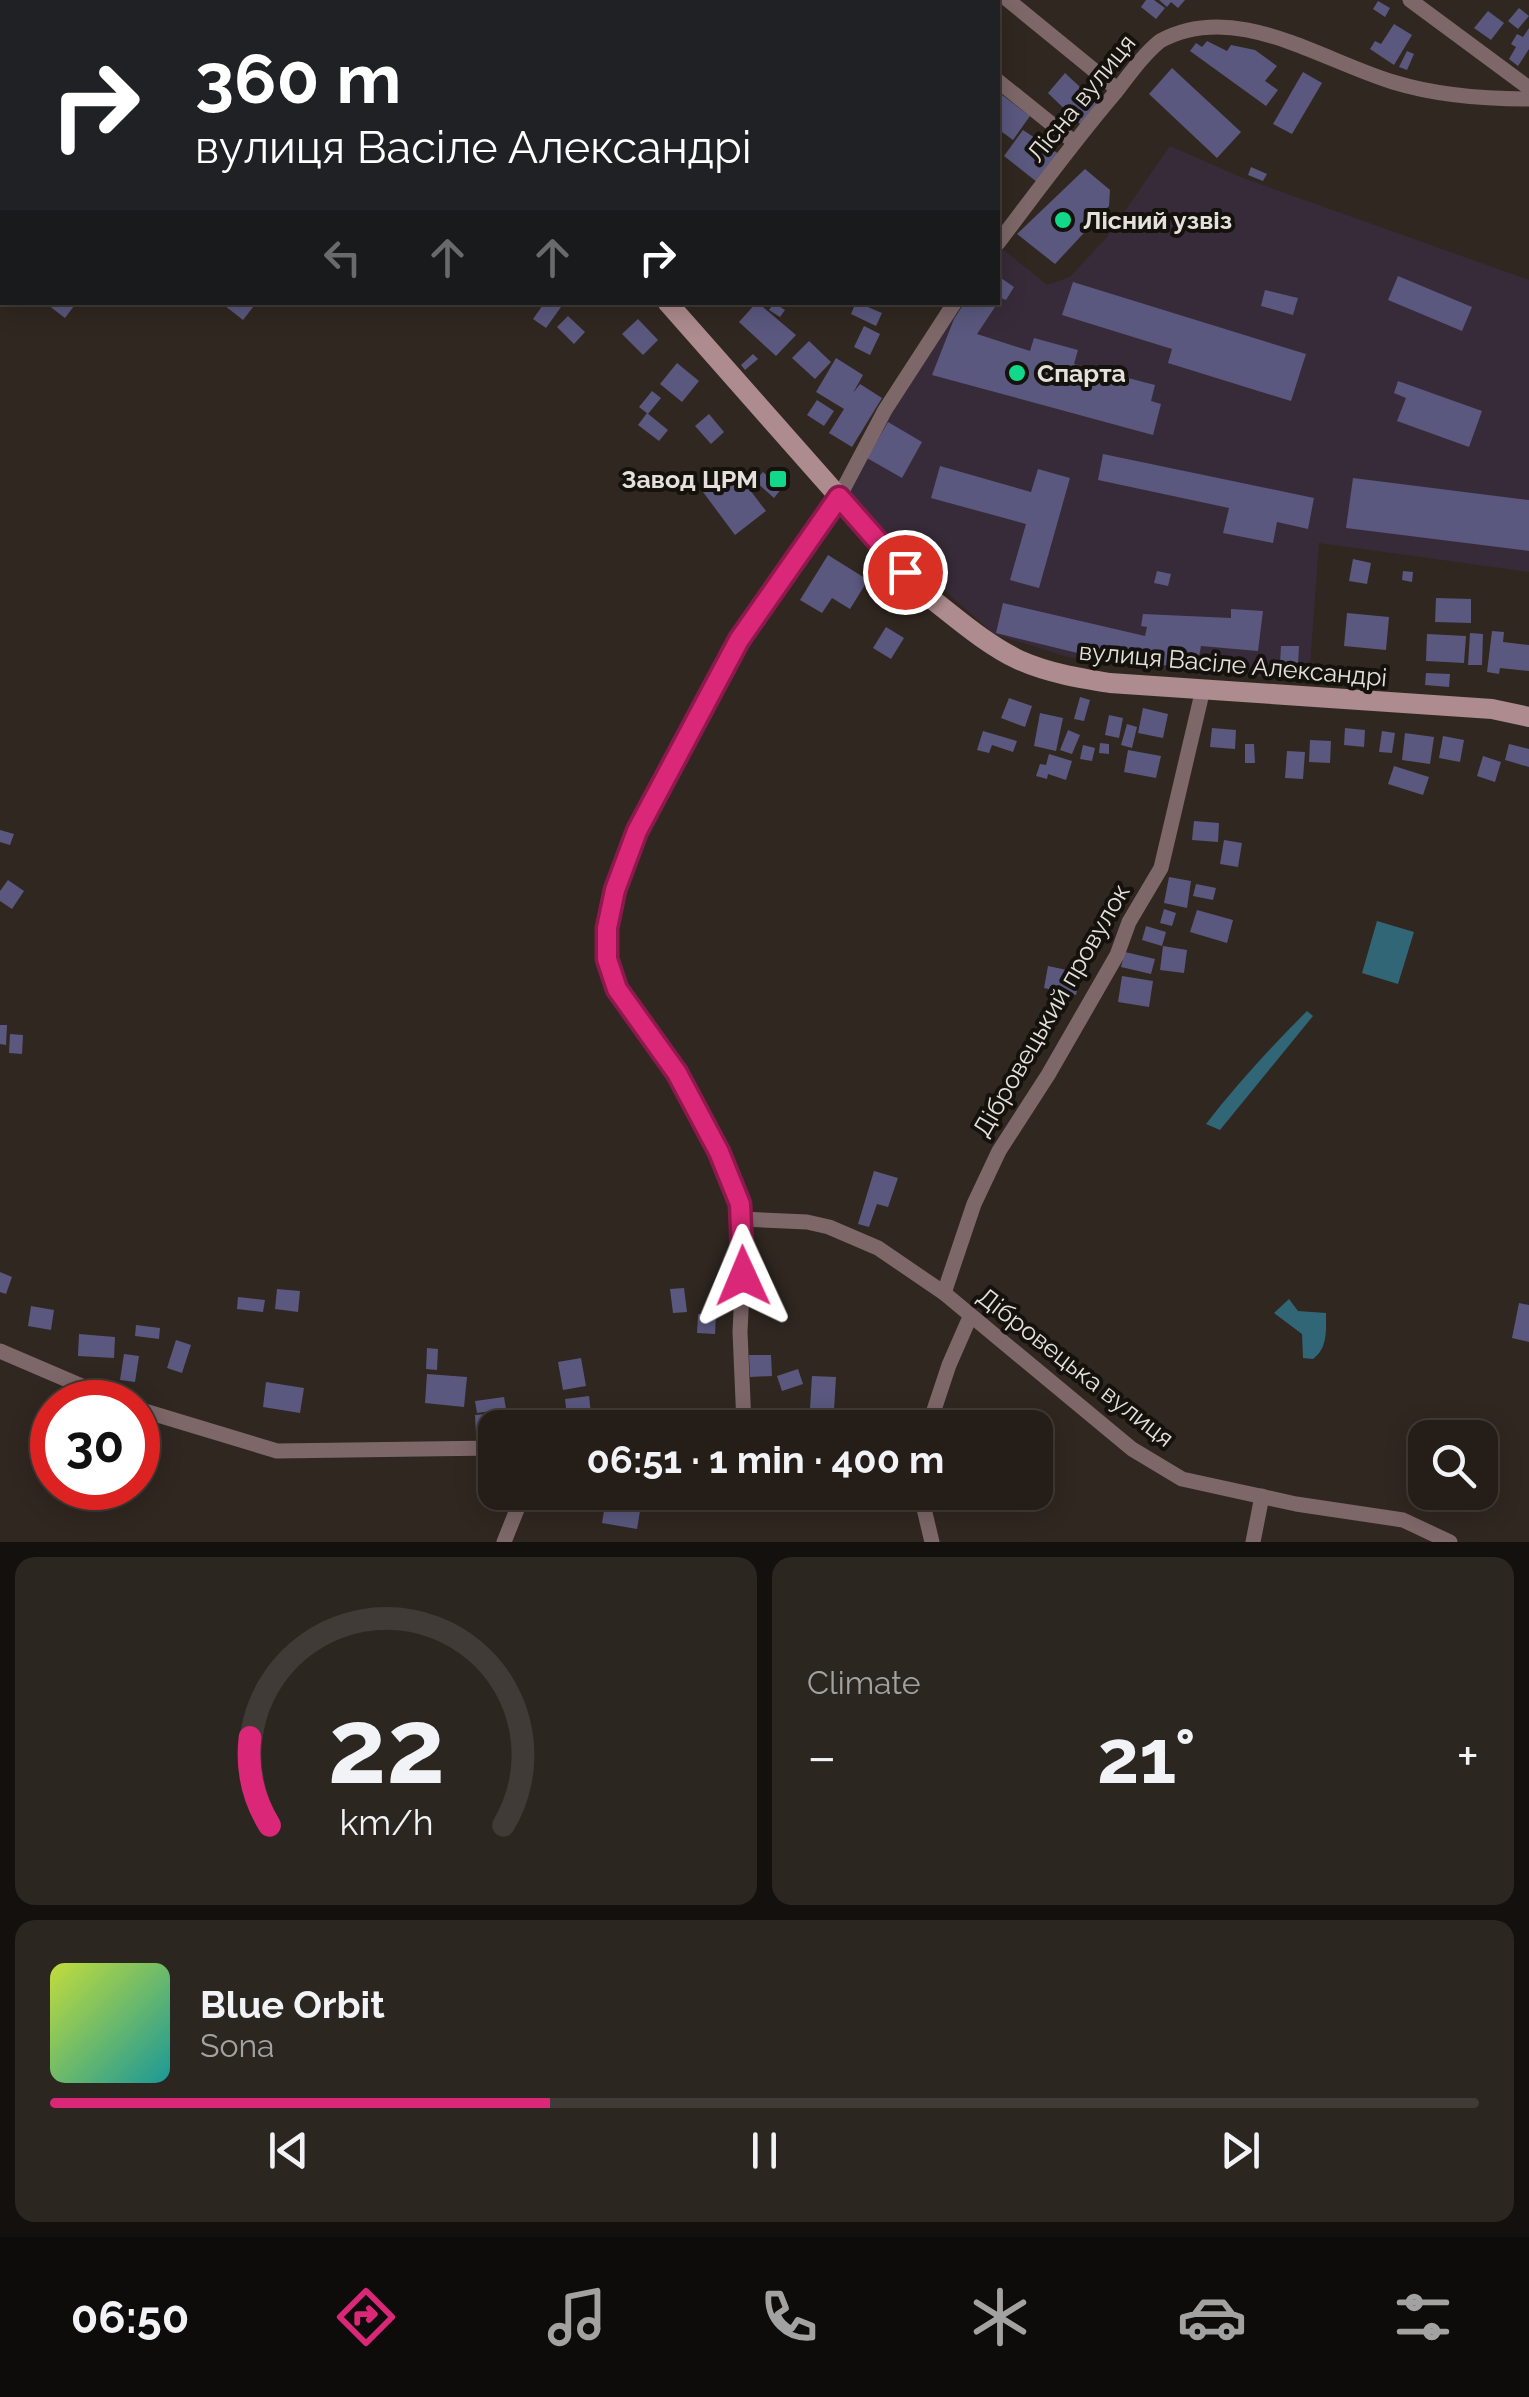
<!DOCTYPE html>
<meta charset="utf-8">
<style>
body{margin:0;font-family:Raleway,sans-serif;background:#2c2621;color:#f1f3f6;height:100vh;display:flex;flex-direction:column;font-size:38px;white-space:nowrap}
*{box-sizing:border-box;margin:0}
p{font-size:32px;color:#a3a2a2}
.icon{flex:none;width:55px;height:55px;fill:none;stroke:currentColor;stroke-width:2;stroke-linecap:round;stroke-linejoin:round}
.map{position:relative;height:1542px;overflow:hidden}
.side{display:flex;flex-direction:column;gap:15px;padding:15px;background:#14100d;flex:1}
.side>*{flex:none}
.guide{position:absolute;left:0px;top:0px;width:1000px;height:305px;box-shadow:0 5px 25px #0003,0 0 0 2px #413b37;background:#202124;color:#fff;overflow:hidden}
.buttons{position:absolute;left:1408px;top:1420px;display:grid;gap:20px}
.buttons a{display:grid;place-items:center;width:90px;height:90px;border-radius:20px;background:#241d18;box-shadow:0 5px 25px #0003,0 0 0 2px #413b37;font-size:50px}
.speed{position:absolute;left:30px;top:1380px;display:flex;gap:20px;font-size:50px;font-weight:700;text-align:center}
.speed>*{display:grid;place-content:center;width:130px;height:130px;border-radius:50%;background:#241d18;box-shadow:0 5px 25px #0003,0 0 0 2px #413b37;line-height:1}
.speed .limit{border:15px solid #d22;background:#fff;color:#111}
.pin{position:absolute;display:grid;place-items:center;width:85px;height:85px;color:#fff;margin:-42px;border:5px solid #fff;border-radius:50%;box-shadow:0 2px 10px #0007}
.me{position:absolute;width:110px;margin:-55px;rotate:359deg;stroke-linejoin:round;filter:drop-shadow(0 0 8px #0008)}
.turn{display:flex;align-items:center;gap:35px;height:210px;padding:0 30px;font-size:45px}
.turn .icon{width:130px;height:130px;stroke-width:2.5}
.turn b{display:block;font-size:70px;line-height:85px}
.lanes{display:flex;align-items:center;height:95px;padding:0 30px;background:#0003;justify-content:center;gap:50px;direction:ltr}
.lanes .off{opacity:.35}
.big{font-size:75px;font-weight:700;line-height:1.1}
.side .tile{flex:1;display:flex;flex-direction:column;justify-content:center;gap:15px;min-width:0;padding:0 35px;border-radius:20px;background:#2c2621}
.side .dial{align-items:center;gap:0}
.dial svg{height:260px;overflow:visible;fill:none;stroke:#413b37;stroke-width:7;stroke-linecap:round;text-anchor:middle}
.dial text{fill:#f1f3f6;stroke:none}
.song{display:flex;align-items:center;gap:30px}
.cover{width:120px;height:120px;border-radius:15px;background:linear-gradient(135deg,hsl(70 70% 55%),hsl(180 70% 35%))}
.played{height:10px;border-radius:5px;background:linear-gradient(90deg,#db2777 35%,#413b37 35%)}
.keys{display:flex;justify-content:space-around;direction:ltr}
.heat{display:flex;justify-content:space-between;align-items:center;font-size:55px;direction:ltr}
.side .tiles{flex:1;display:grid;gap:15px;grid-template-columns:1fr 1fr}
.tile:last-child{grid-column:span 2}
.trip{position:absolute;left:478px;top:1410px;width:575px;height:100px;border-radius:20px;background:#241d18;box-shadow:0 5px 25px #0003,0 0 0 2px #413b37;font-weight:700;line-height:100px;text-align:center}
.tabs{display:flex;height:160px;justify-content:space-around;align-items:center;background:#0e0c0a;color:#a3a2a2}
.tabs .icon{width:70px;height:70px}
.tabs .on{color:#db2777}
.tabs b{font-size:45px;color:#f1f3f6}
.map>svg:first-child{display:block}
.industrial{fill:#382b39}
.water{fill:#316676}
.building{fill:#5a587e}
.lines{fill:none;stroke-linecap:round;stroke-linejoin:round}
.minor{stroke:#7d6769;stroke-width:15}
.secondary{stroke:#ad8b8e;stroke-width:20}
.route-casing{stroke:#8e194d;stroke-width:25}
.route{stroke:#db2777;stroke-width:18}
.poi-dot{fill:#12d98a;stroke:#15110d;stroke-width:4}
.labels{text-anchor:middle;stroke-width:8;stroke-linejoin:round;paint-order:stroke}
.street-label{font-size:25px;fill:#e6e0dc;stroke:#15110d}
.poi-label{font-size:25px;font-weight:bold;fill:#e6e0dc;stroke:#15110d;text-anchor:start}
</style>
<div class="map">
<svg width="1529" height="1542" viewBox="0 0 1529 1542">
<rect width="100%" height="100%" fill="#302720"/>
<polygon class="industrial" points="1170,146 1243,178 1529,280 1529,572 1319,543 1309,679 1203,675 1068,657 994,634 935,582 845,490 889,412 960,303 998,302 998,250 1000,247 1047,285 1070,277 1106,238"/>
<g class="water">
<polygon points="1377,921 1414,932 1398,984 1362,973"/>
<path d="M1307,1011L1313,1016L1220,1130L1206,1124C1237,1084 1271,1047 1307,1011Z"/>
<path d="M1289,1299L1298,1311L1326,1313C1326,1330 1328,1348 1313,1359L1303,1358L1302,1334L1274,1313Z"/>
</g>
<g class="building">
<polygon points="1146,0 1154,0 1165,8 1156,19 1141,7"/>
<polygon points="1159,0 1185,0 1178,8 1171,2 1167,7"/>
<polygon points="1378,1 1390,8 1385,17 1373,9"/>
<polygon points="1519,8 1529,16 1518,29 1508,21"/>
<polygon points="1488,11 1504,23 1491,40 1474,28"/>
<polygon points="1394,24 1412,35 1394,65 1370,49 1375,41 1381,44"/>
<polygon points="1529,28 1529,49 1518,66 1509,59 1516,47 1511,44 1517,34 1523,37"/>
<polygon points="1207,41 1227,51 1231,45 1255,50 1277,66 1265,81 1278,90 1266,106 1190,51 1196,43 1202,47"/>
<polygon points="1407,51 1414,54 1407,70 1399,67"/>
<polygon points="1172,68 1241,132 1217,158 1149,94"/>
<polygon points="1303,72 1322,83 1292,134 1273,124"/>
<polygon points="1065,73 1097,103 1082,126 1048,93"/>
<polygon points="1001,94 1030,116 1013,140 998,129 998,99"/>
<polygon points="1023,130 1059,154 1037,182 1004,156"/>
<polygon points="1251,167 1267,174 1263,181 1248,175"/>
<polygon points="1085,169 1110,190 1109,206 1055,264 1017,234"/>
<polygon points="998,276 1014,287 1006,300 1001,298 977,334 1030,351 1034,338 1078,350 1074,364 1155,385 1151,401 1161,404 1153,435 932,375 954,319 965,302 998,302"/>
<polygon points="1398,276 1472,307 1462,331 1388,300"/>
<polygon points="1073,282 1306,354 1291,401 1168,363 1172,349 1062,315"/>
<polygon points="1265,290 1298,298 1293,315 1261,306"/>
<polygon points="44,302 77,302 65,318"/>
<polygon points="220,302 257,302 243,320"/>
<polygon points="545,302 555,302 561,307 546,328 533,319"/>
<polygon points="757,302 796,335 776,356 739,322"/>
<polygon points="856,302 882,313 876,326 851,314"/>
<polygon points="774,303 785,310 780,317 769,310"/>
<polygon points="568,316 585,332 574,344 557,327"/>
<polygon points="638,319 658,340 643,355 622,334"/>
<polygon points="864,326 880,334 870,355 854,347"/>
<polygon points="809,341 831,362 815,379 792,358"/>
<polygon points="753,354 758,359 745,370 741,365"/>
<polygon points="836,358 863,375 853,393 860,384 882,398 852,447 829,433 844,409 816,392"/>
<polygon points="677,363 699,381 682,402 660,384"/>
<polygon points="1398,381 1482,411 1469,447 1397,421 1406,398 1394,393"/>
<polygon points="652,391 661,398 648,414 639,407"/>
<polygon points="817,400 834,411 824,426 807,415"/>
<polygon points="647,413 668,430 659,441 638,425"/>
<polygon points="709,414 724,432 711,444 695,426"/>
<polygon points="888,422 922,442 902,478 867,458"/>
<polygon points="1103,454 1314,498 1308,529 1277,522 1273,543 1223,533 1229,508 1098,480"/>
<polygon points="940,466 1031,492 1038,469 1070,478 1039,588 1010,580 1026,524 931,498"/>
<polygon points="734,469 766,511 735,535 703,492"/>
<polygon points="763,472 782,488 774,498 755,481"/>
<polygon points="1353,478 1529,500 1529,551 1346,528"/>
<polygon points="906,531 918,537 915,544 903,539"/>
<polygon points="828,555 868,580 850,609 832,598 822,613 800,600"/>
<polygon points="1353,559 1371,563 1367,584 1349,581"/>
<polygon points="1157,571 1171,574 1168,586 1154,583"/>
<polygon points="1403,571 1413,572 1412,582 1402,580"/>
<polygon points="1436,598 1471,599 1471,623 1435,622"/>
<polygon points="1003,603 1145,636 1147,627 1141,626 1143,614 1231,618 1231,609 1263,611 1258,651 1201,646 1198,662 1188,661 1187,667 1110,661 996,633"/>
<polygon points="1347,613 1389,617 1386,650 1344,646"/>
<polygon points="886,627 904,638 891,659 873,648"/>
<polygon points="1492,631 1504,632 1503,642 1529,645 1529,671 1500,668 1499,674 1487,672"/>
<polygon points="1470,633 1483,634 1482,665 1468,665"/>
<polygon points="1427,634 1466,636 1464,663 1426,661"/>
<polygon points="1281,646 1299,646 1298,665 1280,664"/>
<polygon points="1426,673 1450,674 1449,687 1425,685"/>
<polygon points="1080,697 1090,700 1084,721 1074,719"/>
<polygon points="1009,698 1032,706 1025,727 1001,718"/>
<polygon points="1143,708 1168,714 1163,738 1138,733"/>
<polygon points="1040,713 1063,718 1056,751 1034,746"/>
<polygon points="1109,715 1123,718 1119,738 1105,735"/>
<polygon points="1127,724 1137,727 1132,748 1121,745"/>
<polygon points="1212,728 1236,730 1235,749 1210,747"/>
<polygon points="1345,728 1365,730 1364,747 1344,745"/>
<polygon points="1068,730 1080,735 1072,754 1060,750"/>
<polygon points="983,731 1017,741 1013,752 992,745 989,753 977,750"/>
<polygon points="1382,731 1395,733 1392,753 1379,752"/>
<polygon points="1405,733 1434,737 1430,764 1402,760"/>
<polygon points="1443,736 1464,740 1460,762 1439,758"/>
<polygon points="1310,740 1331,741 1330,763 1309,762"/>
<polygon points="1100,743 1109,744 1109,754 1099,753"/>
<polygon points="1245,744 1254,744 1255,763 1245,763"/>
<polygon points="1509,744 1529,749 1529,767 1505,760"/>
<polygon points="1083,745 1095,748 1092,761 1080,759"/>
<polygon points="1128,750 1161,756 1156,778 1124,772"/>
<polygon points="1287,751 1305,752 1303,779 1285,778"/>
<polygon points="1049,754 1072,761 1066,780 1048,774 1047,779 1036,776 1040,764 1046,765"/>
<polygon points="1483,756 1501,762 1495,782 1477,776"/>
<polygon points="1394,766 1429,777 1423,795 1388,784"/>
<polygon points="1194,821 1219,823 1218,842 1192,840"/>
<polygon points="0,830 14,834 10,845 0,842"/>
<polygon points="1224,840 1242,843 1238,867 1220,864"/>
<polygon points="1169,877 1191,881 1187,908 1164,903"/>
<polygon points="8,880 24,891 12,909 0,901 0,891"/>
<polygon points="1196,884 1216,888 1213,900 1193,896"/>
<polygon points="1164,909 1176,913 1172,926 1160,923"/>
<polygon points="1197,910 1233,920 1227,943 1190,932"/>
<polygon points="1146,926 1166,932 1162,946 1142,940"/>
<polygon points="1163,946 1187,950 1184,973 1160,970"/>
<polygon points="1125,952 1155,959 1151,974 1121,967"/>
<polygon points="1048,966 1081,973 1076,995 1044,988"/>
<polygon points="1122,976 1153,981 1149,1007 1118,1002"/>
<polygon points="0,1025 7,1025 6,1045 0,1044"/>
<polygon points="10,1034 23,1035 22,1054 9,1053"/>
<polygon points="874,1171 898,1178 888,1207 877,1204 869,1227 858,1224"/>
<polygon points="0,1272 12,1277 6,1294 0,1292"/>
<polygon points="684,1288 687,1312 673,1313 670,1289"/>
<polygon points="277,1289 300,1291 298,1312 275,1309"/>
<polygon points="238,1297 265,1300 263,1312 237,1309"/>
<polygon points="1519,1303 1529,1305 1529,1342 1512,1338"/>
<polygon points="31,1306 54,1310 51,1330 28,1326"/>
<polygon points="698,1314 716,1314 715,1334 697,1333"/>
<polygon points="136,1325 160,1328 159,1339 135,1336"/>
<polygon points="79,1334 115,1337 114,1358 78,1356"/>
<polygon points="176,1340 191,1345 182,1373 167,1368"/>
<polygon points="427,1348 438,1349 437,1370 426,1369"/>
<polygon points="124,1354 139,1356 135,1382 120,1380"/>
<polygon points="749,1355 771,1355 772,1376 750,1377"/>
<polygon points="581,1358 586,1386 563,1390 558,1362"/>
<polygon points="798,1369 803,1384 782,1391 777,1376"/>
<polygon points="427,1374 467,1377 464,1407 425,1403"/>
<polygon points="812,1376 836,1377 834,1410 810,1408"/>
<polygon points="266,1382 304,1388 300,1413 263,1407"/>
<polygon points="589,1396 592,1423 568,1426 565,1399"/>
<polygon points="504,1397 506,1409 477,1413 475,1401"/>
<polygon points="535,1409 549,1409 550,1428 535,1428"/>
<polygon points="487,1414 488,1434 476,1435 475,1415"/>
<polygon points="519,1416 520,1428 506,1428 505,1417"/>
<polygon points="865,1492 891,1493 888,1509 863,1504"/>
<polygon points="605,1505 640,1511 637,1529 602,1523"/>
</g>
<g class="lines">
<g class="minor">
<polyline points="895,0 898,2"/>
<polyline points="1008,0 1117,89"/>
<polyline points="1410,0 1529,88"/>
<polyline points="563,2 565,0"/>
<polyline points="998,81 1074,142"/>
<path d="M998,243C1036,193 1074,141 1115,93C1129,75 1142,56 1160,41C1235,0 1318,59 1393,82C1435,95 1485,99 1529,99"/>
<polyline points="741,1219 807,1222 829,1227 878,1248 944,1293 1132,1449 1182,1479 1296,1504 1403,1520 1450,1542"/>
<polyline points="944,1293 974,1204 999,1151 1048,1075 1117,955 1129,922 1161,868 1203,689"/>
<polyline points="0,1351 119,1402"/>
<polyline points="138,1409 277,1451 495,1448"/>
<polyline points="744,1424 740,1332 744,1248 740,1204 719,1152 677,1073 617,989 607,959 607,928 615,890 637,831 739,640 839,497 885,410 955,302"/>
<polyline points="732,1428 744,1424 758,1428"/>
<polyline points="928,1428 949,1365 970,1317"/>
<polyline points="920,1492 932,1542"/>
<polyline points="504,1542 524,1492"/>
<polyline points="1253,1542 1262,1496"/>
</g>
<g class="secondary">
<polyline points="406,0 408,2"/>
<path d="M667,302L924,593C954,616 985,644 1019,660C1048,673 1079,678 1110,683L1492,709L1529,717"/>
</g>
</g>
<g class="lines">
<g class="route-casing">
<polyline id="route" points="743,1276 740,1204 719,1152 677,1073 617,989 607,959 607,928 615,890 637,831 739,640 839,497 905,572"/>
</g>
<use href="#route" class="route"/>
</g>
<g class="poi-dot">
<circle cx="1063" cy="220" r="10"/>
<circle cx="1017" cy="373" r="10"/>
<rect x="768" y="469" width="20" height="20" rx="5"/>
</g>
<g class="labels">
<g class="street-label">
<text transform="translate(1081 98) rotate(-51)" y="9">Лісна вулиця</text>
<text transform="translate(1233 664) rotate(5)" y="9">вулиця Васіле Александрі</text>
<text transform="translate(1051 1010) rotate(-60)" y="9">Дібровецький провулок</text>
<text transform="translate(1076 1367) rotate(38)" y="9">Дібровецька вулиця</text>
</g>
<g class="poi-label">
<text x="1083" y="229">Лісний узвіз</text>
<text x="1037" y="382">Спарта</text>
<text x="758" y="488" text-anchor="end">Завод ЦРМ</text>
</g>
</g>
</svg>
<div class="buttons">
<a><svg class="icon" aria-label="search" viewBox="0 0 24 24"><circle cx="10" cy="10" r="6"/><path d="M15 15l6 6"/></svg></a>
</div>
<div class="speed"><div class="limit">30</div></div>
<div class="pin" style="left:905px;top:572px;background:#d93025"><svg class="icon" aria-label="arrive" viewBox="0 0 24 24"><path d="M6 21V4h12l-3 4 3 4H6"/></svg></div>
<svg class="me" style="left:743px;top:1276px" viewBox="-20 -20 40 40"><path d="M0-17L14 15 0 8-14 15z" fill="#db2777" stroke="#fff" stroke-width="4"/></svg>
<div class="trip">06:51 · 1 min · 400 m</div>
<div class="guide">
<div class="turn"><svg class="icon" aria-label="right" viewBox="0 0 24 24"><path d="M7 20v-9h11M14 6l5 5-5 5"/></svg><div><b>360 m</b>вулиця Васіле Александрі</div></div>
<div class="lanes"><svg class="icon off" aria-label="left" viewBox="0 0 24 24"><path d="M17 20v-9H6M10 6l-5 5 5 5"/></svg><svg class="icon off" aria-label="ahead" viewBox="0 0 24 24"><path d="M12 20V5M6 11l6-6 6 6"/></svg><svg class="icon off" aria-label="ahead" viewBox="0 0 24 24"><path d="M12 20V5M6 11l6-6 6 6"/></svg><svg class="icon" aria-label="right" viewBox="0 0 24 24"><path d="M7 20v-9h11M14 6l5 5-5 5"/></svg></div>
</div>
</div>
<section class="side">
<div class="tiles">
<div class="tile dial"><svg viewBox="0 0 100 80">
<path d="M14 69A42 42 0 1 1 86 69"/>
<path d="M14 69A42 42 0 0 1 8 42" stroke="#db2777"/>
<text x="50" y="56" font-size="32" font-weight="700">22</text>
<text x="50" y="72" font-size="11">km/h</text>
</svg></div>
<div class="tile"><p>Climate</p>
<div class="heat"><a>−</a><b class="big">21°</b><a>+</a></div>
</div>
<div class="tile">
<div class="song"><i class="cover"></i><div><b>Blue Orbit</b><p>Sona</p></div></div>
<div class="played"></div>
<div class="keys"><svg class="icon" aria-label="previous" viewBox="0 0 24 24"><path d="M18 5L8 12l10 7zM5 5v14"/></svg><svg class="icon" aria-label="pause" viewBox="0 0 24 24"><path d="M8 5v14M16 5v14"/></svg><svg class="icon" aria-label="next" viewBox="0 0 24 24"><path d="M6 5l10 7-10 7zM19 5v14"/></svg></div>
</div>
</div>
</section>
<nav class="tabs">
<b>06:50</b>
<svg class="icon on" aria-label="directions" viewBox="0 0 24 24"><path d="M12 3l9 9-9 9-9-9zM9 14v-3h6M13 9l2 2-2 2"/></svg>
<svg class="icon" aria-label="music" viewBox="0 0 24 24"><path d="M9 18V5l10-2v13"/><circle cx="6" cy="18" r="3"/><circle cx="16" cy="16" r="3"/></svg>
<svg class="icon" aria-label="phone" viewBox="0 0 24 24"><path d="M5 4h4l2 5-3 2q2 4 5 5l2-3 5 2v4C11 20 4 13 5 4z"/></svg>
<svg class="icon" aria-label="climate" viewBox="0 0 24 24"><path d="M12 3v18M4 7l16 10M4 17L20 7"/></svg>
<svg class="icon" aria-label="car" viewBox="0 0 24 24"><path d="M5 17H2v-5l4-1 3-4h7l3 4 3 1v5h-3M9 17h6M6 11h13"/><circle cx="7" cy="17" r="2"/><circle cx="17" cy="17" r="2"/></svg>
<svg class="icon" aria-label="filters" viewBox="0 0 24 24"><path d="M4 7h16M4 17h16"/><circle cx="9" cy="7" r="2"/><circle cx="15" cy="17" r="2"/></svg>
</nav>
